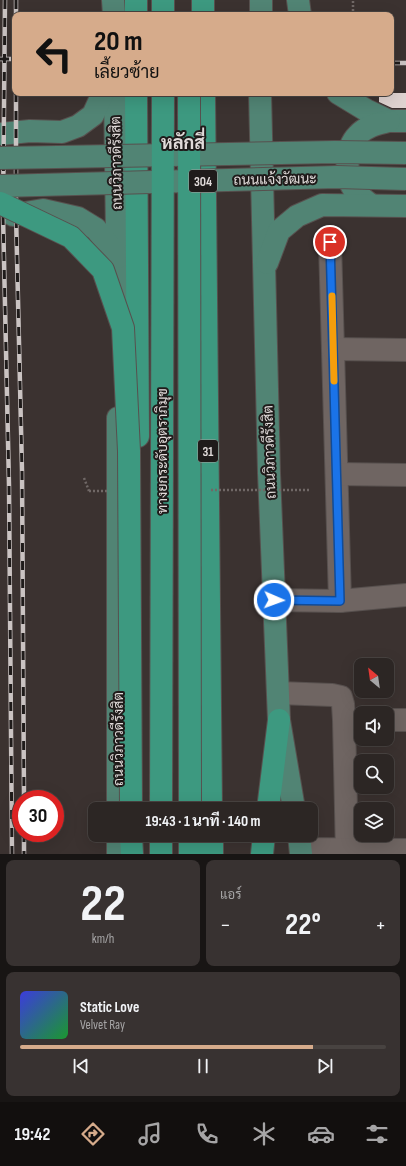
<!DOCTYPE html>
<html lang="th">
<meta charset="utf-8">
<style>
body{margin:0;font-family:"Sofia Sans Condensed",Sarabun,sans-serif;background:#383231;color:#f1f3f6;height:100vh;display:flex;flex-direction:column;font-size:15px;white-space:nowrap}
*{box-sizing:border-box;margin:0}
p{font-size:13px;color:#a6a5a6}
.icon{flex:none;width:22px;height:22px;fill:none;stroke:currentColor;stroke-width:2;stroke-linecap:round;stroke-linejoin:round}
.map{position:relative;height:854px;overflow:hidden}
.side{display:flex;flex-direction:column;gap:6px;padding:6px;background:#181514;flex:1}
.side>*{flex:none}
.banner{position:absolute;left:12px;top:12px;width:382px;height:84px;border-radius:8px;box-shadow:0 4px 16px #0002,0 0 0 1px #484341;background:#d6ab8b;color:#111;overflow:hidden}
.needle{width:26px;rotate:331deg}
.fabs{position:absolute;left:354px;top:658px;display:grid;gap:8px}
.fabs a{display:grid;place-items:center;width:40px;height:40px;border-radius:8px;background:#2c2624;box-shadow:0 4px 16px #0002,0 0 0 1px #484341;font-size:20px}
.speed{position:absolute;left:12px;top:790px;display:flex;gap:8px;font-size:20px;font-weight:700;text-align:center}
.speed>*{display:grid;place-content:center;width:52px;height:52px;border-radius:50%;background:#2c2624;box-shadow:0 4px 16px #0002,0 0 0 1px #484341;line-height:1}
.speed .limit{border:6px solid #d22;background:#fff;color:#111}
.pin{position:absolute;display:grid;place-items:center;width:34px;height:34px;color:#fff;margin:-17px;border:2px solid #fff;border-radius:50%;box-shadow:0 1px 4px #0007}
.me{position:absolute;width:44px;margin:-22px;rotate:92deg;stroke-linejoin:round;filter:drop-shadow(0 0 3px #0008)}
.turn{display:flex;align-items:center;gap:14px;height:84px;padding:0 16px;font-size:18px}
.turn .icon{width:52px;height:52px;stroke-width:2.5}
.turn b{display:block;font-size:28px;line-height:34px}
.big{font-size:30px;font-weight:700;line-height:1.1}
.side .card{flex:1;display:flex;flex-direction:column;justify-content:center;gap:6px;min-width:0;padding:0 14px;border-radius:8px;background:#383231}
.side .dial{align-items:center;gap:0}
.dial b{font-size:52px;line-height:1}
.song{display:flex;align-items:center;gap:12px}
.cover{width:48px;height:48px;border-radius:6px;background:linear-gradient(135deg,hsl(240 70% 55%),hsl(130 70% 35%))}
.played{height:4px;border-radius:2px;background:linear-gradient(90deg,#d6ab8b 80%,#484341 80%)}
.keys{display:flex;justify-content:space-around;direction:ltr}
.heat{display:flex;justify-content:space-between;align-items:center;font-size:22px;direction:ltr}
.side .tiles{flex:1;display:grid;gap:6px;grid-template-columns:1fr 1fr}
.card:last-child{grid-column:span 2}
.trip{position:absolute;left:88px;top:802px;width:230px;height:40px;border-radius:8px;background:#2c2624;box-shadow:0 4px 16px #0002,0 0 0 1px #484341;font-weight:700;line-height:40px;text-align:center}
.dock{display:flex;height:64px;justify-content:space-around;align-items:center;background:#120f0e;color:#a6a5a6}
.dock .icon{width:28px;height:28px}
.dock .selected{color:#d6ab8b}
.dock b{font-size:18px;color:#f1f3f6}
.map>svg:first-child{display:block}
.building{fill:#dfd3d0}
.lines{fill:none;stroke-linecap:round;stroke-linejoin:round}
.minor-casing{stroke:#57504e;stroke-width:24}
.major-casing{stroke:#57504e;stroke-width:24}
.highway-casing{stroke:#57504e;stroke-width:24}
.path{stroke:#706866;stroke-width:2.5;stroke-dasharray:2 2;stroke-linecap:butt}
.minor{stroke:#6f6562;stroke-width:22}
.major{stroke:#518474;stroke-width:22}
.highway{stroke:#3d9980;stroke-width:22}
.rail-casing{stroke:#cac3c2;stroke-width:4.5}
.rail{stroke:#1f1b1a;stroke-width:3;stroke-dasharray:9;stroke-linecap:butt}
.major-bridge-casing{stroke:#57504e;stroke-width:24;stroke-linecap:butt}
.highway-bridge-casing{stroke:#57504e;stroke-width:24;stroke-linecap:butt}
.path-bridge{stroke:#706866;stroke-width:2.5;stroke-dasharray:2 2;stroke-linecap:butt}
.major-bridge{stroke:#518474;stroke-width:22}
.highway-bridge{stroke:#3d9980;stroke-width:22}
.route-casing{stroke:#114b97;stroke-width:10}
.route{stroke:#1a73e8;stroke-width:7}
.slow{stroke:#f59e0b;stroke-width:7}
.labels{text-anchor:middle;stroke-width:4;stroke-linejoin:round;paint-order:stroke}
.shield{fill:#1f1b1a;stroke:#a7a1a0;stroke-width:1}
.shield-label{font-size:13px;font-weight:bold;fill:#e1dbda}
.street-label{font-size:14px;fill:#e1dbda;stroke:#1f1b1a}
.district-label{font-size:18px;font-weight:bold;fill:#e1dbda;stroke:#1f1b1a}
</style>
<div class="map">
<svg width="406" height="854" viewBox="0 0 406 854">
<rect width="100%" height="100%" fill="#3b3230"/>
<polygon class="building" points="379,93 406,93 406,108 392,108 379,102"/>
<g class="lines">
<g class="minor-casing">
<g id="minor">
<polyline points="330,243 340,601"/>
<polyline points="333,349 406,350"/>
<polyline points="337,474 406,475"/>
<polyline points="274,600 340,601 406,595"/>
<polyline points="279,693 332,695 341,697 343,704 344,720 347,854"/>
<polyline points="387,720 406,720"/>
<polyline points="301,849 406,850"/>
</g>
</g>
<g class="major-casing">
<g id="major">
<polyline points="113,0 114,15"/>
<polyline points="298,0 300,15"/>
<polyline points="261,15 261,0"/>
<polyline points="115,93 118,308"/>
<polyline points="260,93 269,473 279,720 294,809"/>
<polyline points="338,93 366,110 389,121 406,121"/>
<polyline points="0,134 30,131 62,132 78,126 93,115 103,93"/>
<path d="M371,205C366,201 359,196 355,191C344,177 345,148 358,135C366,126 378,124 389,121"/>
<polyline points="13,215 43,210 78,218 96,229 118,257"/>
<polyline points="267,263 279,231 297,216 322,205 406,206"/>
<polyline points="118,418 118,809"/>
<polyline points="299,835 301,854"/>
<polyline points="118,854 118,835"/>
</g>
</g>
<g class="highway-casing">
<g id="highway">
<polyline points="136,0 136,15"/>
<polyline points="203,0 203,15"/>
<polyline points="163,15 163,0"/>
<polyline points="136,93 138,436"/>
<polyline points="204,93 211,809"/>
<polyline points="268,809 279,720"/>
<polyline points="131,835 132,854"/>
<polyline points="190,835 190,854"/>
<polyline points="212,835 212,854"/>
<polyline points="161,854 161,835"/>
<polyline points="262,854 264,835"/>
</g>
</g>
<g class="path">
<polyline points="353,15 353,0"/>
<polyline points="84,478 89,491"/>
</g>
<use href="#minor" class="minor"/>
<use href="#major" class="major"/>
<use href="#highway" class="highway"/>
<g class="rail-casing">
<g id="rail">
<polyline points="5,0 3,215 9,485 12,854"/>
<polyline points="16,0 16,15"/>
<polyline points="0,59 15,59"/>
<polyline points="391,63 406,63"/>
<polyline points="16,93 16,214 22,470 24,799"/>
<polyline points="24,833 24,854"/>
</g>
</g>
<use href="#rail" class="rail"/>
<g class="major-bridge-casing">
<g id="major-bridge">
<polyline points="0,158 335,152 406,153"/>
<polyline points="0,186 337,177 406,179"/>
</g>
</g>
<g class="highway-bridge-casing">
<g id="highway-bridge">
<polyline points="189,93 190,809"/>
<polyline points="0,203 71,237 103,270 123,328 129,451 131,809"/>
<polyline points="161,809 163,93"/>
</g>
</g>
<g class="path-bridge">
<polyline points="211,490 310,490"/>
<polyline points="89,491 108,491"/>
</g>
<use href="#major-bridge" class="major-bridge"/>
<use href="#highway-bridge" class="highway-bridge"/>
</g>
<g class="lines">
<g class="route-casing">
<polyline id="route" points="274,600 340,601 330,242"/>
</g>
<use href="#route" class="route"/>
<polyline class="slow" points="332,296 334,381"/>
</g>
<g class="labels">
<g class="shield">
<rect x="189" y="170" width="28" height="22" rx="3"/>
<rect x="198" y="440" width="20" height="22" rx="3"/>
</g>
<g class="shield-label">
<text x="203" y="186">304</text>
<text x="208" y="456">31</text>
</g>
<g class="street-label">
<text transform="translate(116 163) rotate(-91)" y="5">ถนนวิภาวดีรังสิต</text>
<text transform="translate(275 179) rotate(-1)" y="5">ถนนแจ้งวัฒนะ</text>
<text transform="translate(162 451) rotate(-90)" y="5">ทางยกระดับอุตราภิมุข</text>
<text transform="translate(269 452) rotate(-92)" y="5">ถนนวิภาวดีรังสิต</text>
<text transform="translate(118 739) rotate(-90)" y="5">ถนนวิภาวดีรังสิต</text>
</g>
<g class="district-label">
<text x="183" y="149">หลักสี่</text>
</g>
</g>
</svg>
<div class="fabs">
<a><svg class="needle" viewBox="-14 -14 28 28"><path d="M0-13l5 13h-10z" fill="#e53935"/><path d="M0 13l5-13h-10z" fill="#a6a5a6"/></svg></a>
<a><svg class="icon" aria-label="sound" viewBox="0 0 24 24"><path d="M4 9h4l5-4v14l-5-4H4zM17 9q2 3 0 6"/></svg></a>
<a><svg class="icon" aria-label="search" viewBox="0 0 24 24"><circle cx="10" cy="10" r="6"/><path d="M15 15l6 6"/></svg></a>
<a><svg class="icon" aria-label="layers" viewBox="0 0 24 24"><path d="M12 4l9 5-9 5-9-5zM3 14l9 5 9-5"/></svg></a>
</div>
<div class="speed"><div class="limit">30</div></div>
<div class="pin" style="left:330px;top:242px;background:#d93025"><svg class="icon" aria-label="arrive" viewBox="0 0 24 24"><path d="M6 21V4h12l-3 4 3 4H6"/></svg></div>
<svg class="me" style="left:274px;top:600px" viewBox="-20 -20 40 40"><circle r="17" fill="#1a73e8" stroke="#fff" stroke-width="3"/><path d="M0-11L8 9 0 5-8 9z" fill="#fff"/></svg>
<div class="trip">19:43 · 1 นาที · 140 m</div>
<div class="banner">
<div class="turn"><svg class="icon" aria-label="left" viewBox="0 0 24 24"><path d="M17 20v-9H6M10 6l-5 5 5 5"/></svg><div><b>20 m</b>เลี้ยวซ้าย</div></div>
</div>
</div>
<section class="side">
<div class="tiles">
<div class="card dial"><b>22</b><p>km/h</p></div>
<div class="card"><p>แอร์</p>
<div class="heat"><a>−</a><b class="big">22°</b><a>+</a></div>
</div>
<div class="card">
<div class="song"><i class="cover"></i><div><b>Static Love</b><p>Velvet Ray</p></div></div>
<div class="played"></div>
<div class="keys"><svg class="icon" aria-label="previous" viewBox="0 0 24 24"><path d="M18 5L8 12l10 7zM5 5v14"/></svg><svg class="icon" aria-label="pause" viewBox="0 0 24 24"><path d="M8 5v14M16 5v14"/></svg><svg class="icon" aria-label="next" viewBox="0 0 24 24"><path d="M6 5l10 7-10 7zM19 5v14"/></svg></div>
</div>
</div>
</section>
<nav class="dock">
<b>19:42</b>
<svg class="icon selected" aria-label="directions" viewBox="0 0 24 24"><path d="M12 3l9 9-9 9-9-9zM9 14v-3h6M13 9l2 2-2 2"/></svg>
<svg class="icon" aria-label="music" viewBox="0 0 24 24"><path d="M9 18V5l10-2v13"/><circle cx="6" cy="18" r="3"/><circle cx="16" cy="16" r="3"/></svg>
<svg class="icon" aria-label="phone" viewBox="0 0 24 24"><path d="M5 4h4l2 5-3 2q2 4 5 5l2-3 5 2v4C11 20 4 13 5 4z"/></svg>
<svg class="icon" aria-label="climate" viewBox="0 0 24 24"><path d="M12 3v18M4 7l16 10M4 17L20 7"/></svg>
<svg class="icon" aria-label="car" viewBox="0 0 24 24"><path d="M5 17H2v-5l4-1 3-4h7l3 4 3 1v5h-3M9 17h6M6 11h13"/><circle cx="7" cy="17" r="2"/><circle cx="17" cy="17" r="2"/></svg>
<svg class="icon" aria-label="filters" viewBox="0 0 24 24"><path d="M4 7h16M4 17h16"/><circle cx="9" cy="7" r="2"/><circle cx="15" cy="17" r="2"/></svg>
</nav>
